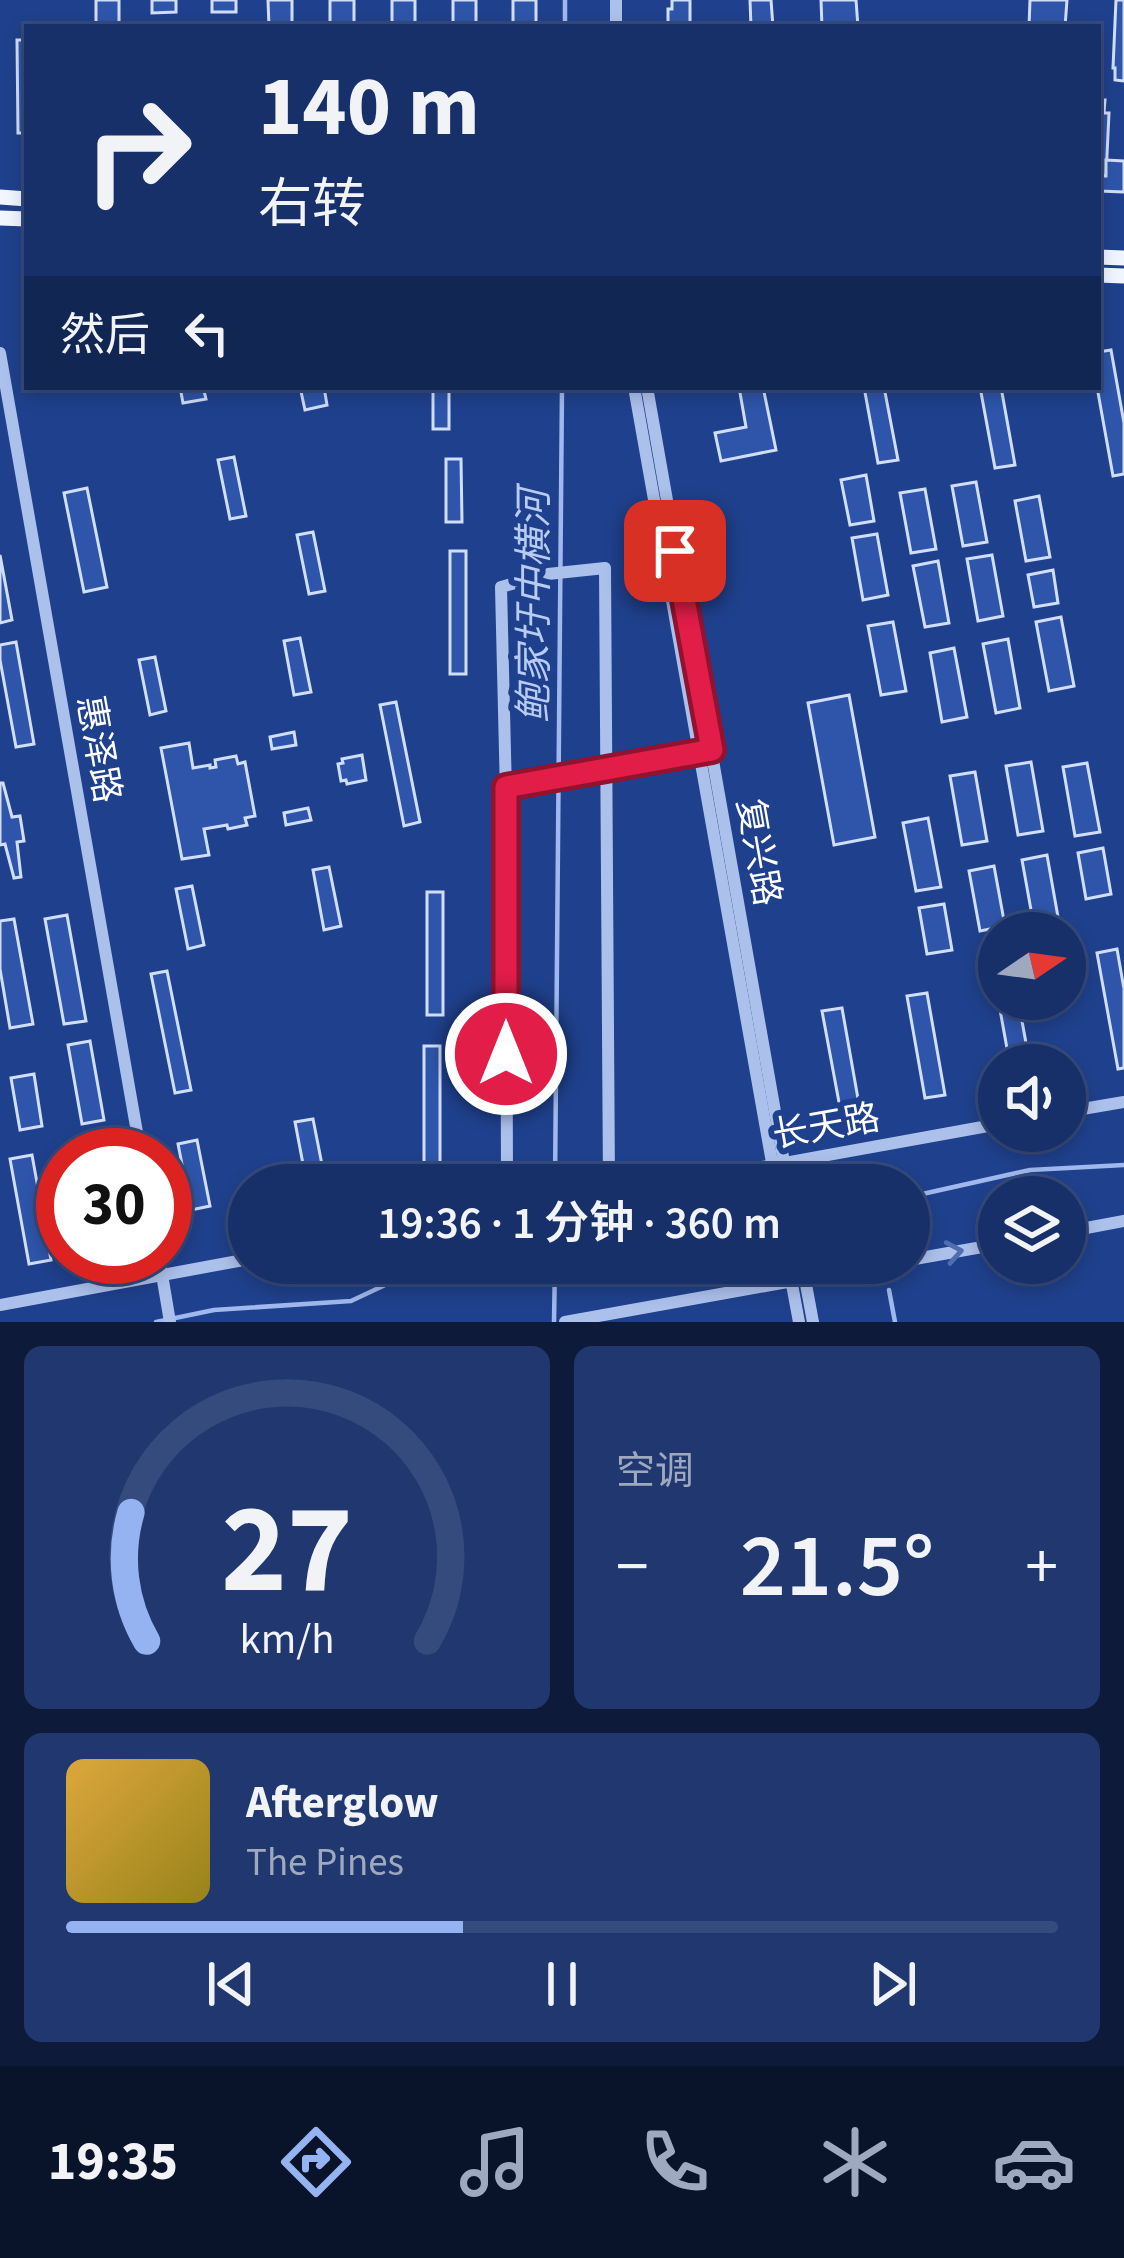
<!DOCTYPE html>
<html lang="zh">
<meta charset="utf-8">
<style>
body{margin:0;font-family:"Source Sans 3","Noto Sans SC",sans-serif;background:#20386f;color:#f1f3f6;height:100vh;display:flex;flex-direction:column;font-size:45px;white-space:nowrap}
*{box-sizing:border-box;margin:0}
p{font-size:39px;color:#9ea9c0}
.icon{flex:none;width:66px;height:66px;fill:none;stroke:currentColor;stroke-width:2;stroke-linecap:round;stroke-linejoin:round}
.map{position:relative;height:1322px;overflow:hidden}
.sheet{display:flex;flex-direction:column;gap:24px;padding:24px;background:#0d1a3a;flex:1}
.sheet>*{flex:none}
.guide{position:absolute;left:24px;top:24px;width:1077px;height:366px;border-radius:0px;box-shadow:0 6px 18px #0003,0 0 0 3px #364b7d;background:#173069;color:#f1f3f6;overflow:hidden}
.needle{width:78px;rotate:77deg}
.buttons{position:absolute;left:978px;top:912px;display:grid;gap:24px}
.buttons a{display:grid;place-items:center;width:108px;height:108px;border-radius:50%;background:#173069;box-shadow:0 6px 18px #0003,0 0 0 3px #364b7d;font-size:60px}
.speed{position:absolute;left:36px;top:1128px;display:flex;gap:24px;font-size:60px;font-weight:700;text-align:center}
.speed>*{display:grid;place-content:center;width:156px;height:156px;border-radius:50%;background:#173069;box-shadow:0 6px 18px #0003,0 0 0 3px #364b7d;line-height:1}
.speed .limit{border:18px solid #d22;background:#fff;color:#111}
.pin{position:absolute;display:grid;place-items:center;width:102px;height:102px;color:#fff;margin:-51px;border-radius:24px;box-shadow:0 6px 18px #0006}
.me{position:absolute;width:132px;margin:-66px;rotate:0deg;stroke-linejoin:round;filter:drop-shadow(0 0 9px #0008)}
.turn{display:flex;align-items:center;gap:42px;height:252px;padding:0 36px;font-size:54px}
.turn .icon{width:156px;height:156px;stroke-width:2.5}
.turn b{display:block;font-size:84px;line-height:102px}
.then{display:flex;align-items:center;height:114px;padding:0 36px;background:#0003;gap:24px;font-size:45px}
.big{font-size:90px;font-weight:600;line-height:1.1}
.sheet .widget{flex:1;display:flex;flex-direction:column;justify-content:center;gap:18px;min-width:0;padding:0 42px;border-radius:18px;background:#20386f}
.sheet .dial{align-items:center;gap:0}
.dial svg{height:312px;overflow:visible;fill:none;stroke:#364b7d;stroke-width:7;stroke-linecap:round;text-anchor:middle}
.dial text{fill:#f1f3f6;stroke:none}
.song{display:flex;align-items:center;gap:36px}
.cover{width:144px;height:144px;border-radius:18px;background:linear-gradient(135deg,hsl(40 70% 55%),hsl(50 70% 35%))}
.played{height:12px;border-radius:6px;background:linear-gradient(90deg,#95b2f1 40%,#364b7d 40%)}
.keys{display:flex;justify-content:space-around;direction:ltr}
.heat{display:flex;justify-content:space-between;align-items:center;font-size:66px;direction:ltr}
.sheet .tiles{flex:1;display:grid;gap:24px;grid-template-columns:1fr 1fr}
.widget:last-child{grid-column:span 2}
.trip{position:absolute;left:228px;top:1164px;width:702px;height:120px;border-radius:60px;background:#173069;box-shadow:0 6px 18px #0003,0 0 0 3px #364b7d;font-weight:600;line-height:120px;text-align:center}
.menu{display:flex;height:192px;justify-content:space-around;align-items:center;background:#09132a;color:#9ea9c0}
.menu .icon{width:84px;height:84px}
.menu .active{color:#95b2f1}
.menu b{font-size:54px;color:#f1f3f6}
.map>svg:first-child{display:block}
.lines{fill:none;stroke-linecap:round;stroke-linejoin:round}
.stream{stroke:#9fb9ee;stroke-width:4.5}
.building{fill:#2e55aa;stroke:#d1def9;stroke-width:3}
.minor{stroke:#acc0ec;stroke-width:12}
.major{stroke:#f1f5ff;stroke-width:15}
.oneway{stroke:#506dae}
.route-casing{stroke:#92132f;stroke-width:30}
.route{stroke:#e11d48;stroke-width:21}
.labels{text-anchor:middle;stroke-width:12;stroke-linejoin:round;paint-order:stroke}
.street-label{font-size:36px;fill:#fff;stroke:#1f408c}
.water-label{font-size:39px;font-style:italic;fill:#b7cbf3;stroke:#1f408c}
</style>
<div class="map">
<svg width="1124" height="1322" viewBox="0 0 1124 1322">
<rect width="100%" height="100%" fill="#1f408c"/>
<g class="lines">
<g class="stream">
<polyline points="565,27 565,0"/>
<polyline points="555,1185 562,387"/>
<polyline points="909,1197 1030,1170 1124,1165"/>
<polyline points="889,1290 895,1322"/>
<polyline points="156,1322 214,1310 351,1301 417,1270 517,1263"/>
<polyline points="554,1322 555,1263"/>
</g>
</g>
<g class="building">
<rect x="96" y="0" width="23" height="27"/>
<polygon points="152,0 176,0 176,12 152,13"/>
<rect x="212" y="0" width="24" height="12"/>
<polygon points="268,0 292,0 292,27 269,27"/>
<rect x="330" y="0" width="24" height="27"/>
<rect x="392" y="0" width="23" height="27"/>
<rect x="453" y="0" width="23" height="27"/>
<rect x="513" y="0" width="23" height="27"/>
<polygon points="672,0 690,0 690,27 668,27 668,9 672,9"/>
<polygon points="750,0 771,0 773,27 751,27"/>
<polygon points="821,0 856,0 858,27 822,27"/>
<polygon points="1030,0 1067,0 1065,27 1029,27"/>
<polygon points="1116,0 1124,0 1124,81 1115,80 1115,68 1113,68"/>
<polygon points="17,40 27,40 27,133 18,133"/>
<polygon points="1098,100 1105,100 1104,113 1109,113 1106,176 1101,176 1100,191 1098,191"/>
<polygon points="1106,160 1124,161 1124,192 1100,191 1101,176 1106,176"/>
<polygon points="1111,350 1124,423 1124,474 1113,476 1097,387 1098,352"/>
<polygon points="180,387 203,387 206,399 183,403"/>
<polygon points="300,387 324,387 327,405 305,410"/>
<rect x="433" y="387" width="16" height="42"/>
<polygon points="739,387 763,387 776,450 721,461 715,433 746,427"/>
<polygon points="864,387 884,387 898,460 878,463"/>
<polygon points="980,387 1001,387 1015,465 995,468"/>
<polygon points="234,457 246,516 230,519 218,460"/>
<polygon points="446,459 461,459 462,522 446,522"/>
<polygon points="866,475 874,521 850,525 841,480"/>
<polygon points="976,482 987,542 963,546 952,486"/>
<polygon points="87,488 107,587 84,592 64,493"/>
<polygon points="925,489 936,549 911,553 900,493"/>
<polygon points="1039,496 1050,557 1026,561 1015,501"/>
<polygon points="313,532 325,591 309,594 297,535"/>
<polygon points="877,534 888,595 863,600 852,538"/>
<rect x="450" y="551" width="16" height="123"/>
<polygon points="0,555 12,620 0,623"/>
<polygon points="992,555 1003,616 978,621 967,559"/>
<polygon points="938,561 949,623 925,627 913,566"/>
<polygon points="1053,570 1058,603 1034,607 1028,575"/>
<polygon points="1061,617 1074,686 1049,691 1036,622"/>
<polygon points="893,622 906,691 881,695 868,626"/>
<polygon points="300,638 311,692 294,695 284,641"/>
<polygon points="1008,639 1020,708 996,713 983,644"/>
<polygon points="16,642 34,744 16,747 0,660 0,645"/>
<polygon points="954,648 967,717 942,722 930,653"/>
<polygon points="155,657 166,711 150,715 139,660"/>
<polygon points="849,695 875,837 834,845 808,703"/>
<polygon points="396,702 420,822 404,826 380,705"/>
<polygon points="294,732 296,745 272,749 270,737"/>
<polygon points="189,743 193,768 210,765 210,768 216,767 215,760 236,756 238,764 245,762 255,816 245,818 247,825 228,829 227,825 204,829 209,855 182,859 161,748"/>
<polygon points="362,755 366,780 347,784 346,780 341,781 338,764 343,763 342,759"/>
<polygon points="1031,762 1043,831 1018,835 1006,766"/>
<polygon points="1087,763 1100,832 1075,836 1063,767"/>
<polygon points="975,772 987,841 962,845 950,776"/>
<polygon points="0,783 3,783 12,817 20,816 24,841 17,842 21,877 14,878 5,844 0,845"/>
<polygon points="308,808 311,820 286,825 284,813"/>
<polygon points="928,818 941,887 916,891 903,823"/>
<polygon points="1103,848 1111,894 1086,899 1078,853"/>
<polygon points="1047,855 1058,917 1033,921 1022,860"/>
<polygon points="994,866 1005,926 980,931 969,871"/>
<polygon points="329,867 341,926 324,930 313,870"/>
<polygon points="192,886 204,945 188,949 176,889"/>
<rect x="427" y="892" width="16" height="123"/>
<polygon points="944,904 952,950 927,954 919,908"/>
<polygon points="67,915 86,1021 64,1024 45,919"/>
<polygon points="14,919 33,1024 10,1028 0,969 0,921"/>
<polygon points="1117,949 1124,989 1124,1068 1118,1069 1097,953"/>
<polygon points="167,971 191,1090 175,1093 151,974"/>
<polygon points="999,981 999,999 1018,999 1030,1065 1010,1065 995,982"/>
<polygon points="927,993 945,1095 925,1098 907,996"/>
<polygon points="842,1008 860,1110 841,1113 822,1011"/>
<polygon points="90,1041 104,1120 82,1124 68,1045"/>
<rect x="424" y="1046" width="16" height="122"/>
<polygon points="34,1074 42,1126 20,1130 11,1078"/>
<polygon points="313,1119 326,1185 307,1185 295,1122"/>
<polygon points="197,1140 210,1206 191,1210 178,1144"/>
<polygon points="93,1143 95,1155 72,1155 71,1147"/>
<polygon points="32,1155 51,1260 29,1264 10,1159"/>
</g>
<g class="lines">
<g class="minor">
<polyline points="616,27 616,0"/>
<polyline points="0,353 141,1155"/>
<polyline points="634,387 776,1185"/>
<polyline points="647,387 788,1185"/>
<polyline points="505,787 704,751"/>
<polyline points="1065,1112 1124,1102"/>
<polyline points="507,1185 506,793 501,587 548,574 605,568 609,1185"/>
<polyline points="663,1185 999,1124"/>
<polyline points="1065,1232 1124,1221"/>
<polyline points="159,1257 170,1322"/>
<polyline points="909,1260 999,1244"/>
<polyline points="788,1263 799,1322"/>
<polyline points="802,1263 813,1322"/>
<polyline points="0,1305 249,1259"/>
<polyline points="565,1322 893,1263"/>
</g>
<g class="major">
<polyline points="0,197 27,199"/>
<polyline points="0,218 27,219"/>
<polyline points="1098,257 1124,258"/>
<polyline points="1098,275 1124,276"/>
</g>
</g>
<defs><path id="oneway-chevron" d="M-2-3.5L2.5 0L-2 3.5" fill="none" stroke-width="1.6" stroke-linecap="round" stroke-linejoin="round" transform="scale(3)"/></defs>
<use class="oneway" href="#oneway-chevron" transform="translate(954 1252) rotate(-10)"/>
<g class="lines">
<g class="route-casing">
<polyline id="route" points="506,1054 506,787 712,750 675,551"/>
</g>
<use href="#route" class="route"/>
</g>
<g class="labels">
<g class="street-label">
<text transform="translate(100 749) rotate(80)" y="13">惠泽路</text>
<text transform="translate(760 852) rotate(80)" y="13">复兴路</text>
<text transform="translate(826 1125) rotate(-10)" y="13">长天路</text>
</g>
<g class="water-label">
<text transform="translate(533 606) rotate(-90)" y="14">鲍家圩中横河</text>
</g>
</g>
</svg>
<div class="buttons">
<a><svg class="needle" viewBox="-14 -14 28 28"><path d="M0-13l5 13h-10z" fill="#e53935"/><path d="M0 13l5-13h-10z" fill="#9ea9c0"/></svg></a>
<a><svg class="icon" aria-label="sound" viewBox="0 0 24 24"><path d="M4 9h4l5-4v14l-5-4H4zM17 9q2 3 0 6"/></svg></a>
<a><svg class="icon" aria-label="layers" viewBox="0 0 24 24"><path d="M12 4l9 5-9 5-9-5zM3 14l9 5 9-5"/></svg></a>
</div>
<div class="speed"><div class="limit">30</div></div>
<div class="pin" style="left:675px;top:551px;background:#d93025"><svg class="icon" aria-label="arrive" viewBox="0 0 24 24"><path d="M6 21V4h12l-3 4 3 4H6"/></svg></div>
<svg class="me" style="left:506px;top:1054px" viewBox="-20 -20 40 40"><circle r="17" fill="#e11d48" stroke="#fff" stroke-width="3"/><path d="M0-11L8 9 0 5-8 9z" fill="#fff"/></svg>
<div class="trip">19:36 · 1 分钟 · 360 m</div>
<div class="guide">
<div class="turn"><svg class="icon" aria-label="right" viewBox="0 0 24 24"><path d="M7 20v-9h11M14 6l5 5-5 5"/></svg><div><b>140 m</b>右转</div></div>
<div class="then">然后<svg class="icon" aria-label="left" viewBox="0 0 24 24"><path d="M17 20v-9H6M10 6l-5 5 5 5"/></svg></div>
</div>
</div>
<section class="sheet">
<div class="tiles">
<div class="widget dial"><svg viewBox="0 0 100 80">
<path d="M14 69A42 42 0 1 1 86 69"/>
<path d="M14 69A42 42 0 0 1 10 36" stroke="#95b2f1"/>
<text x="50" y="56" font-size="32" font-weight="700">27</text>
<text x="50" y="72" font-size="11">km/h</text>
</svg></div>
<div class="widget"><p>空调</p>
<div class="heat"><a>−</a><b class="big">21.5°</b><a>+</a></div>
</div>
<div class="widget">
<div class="song"><i class="cover"></i><div><b>Afterglow</b><p>The Pines</p></div></div>
<div class="played"></div>
<div class="keys"><svg class="icon" aria-label="previous" viewBox="0 0 24 24"><path d="M18 5L8 12l10 7zM5 5v14"/></svg><svg class="icon" aria-label="pause" viewBox="0 0 24 24"><path d="M8 5v14M16 5v14"/></svg><svg class="icon" aria-label="next" viewBox="0 0 24 24"><path d="M6 5l10 7-10 7zM19 5v14"/></svg></div>
</div>
</div>
</section>
<nav class="menu">
<b>19:35</b>
<svg class="icon active" aria-label="directions" viewBox="0 0 24 24"><path d="M12 3l9 9-9 9-9-9zM9 14v-3h6M13 9l2 2-2 2"/></svg>
<svg class="icon" aria-label="music" viewBox="0 0 24 24"><path d="M9 18V5l10-2v13"/><circle cx="6" cy="18" r="3"/><circle cx="16" cy="16" r="3"/></svg>
<svg class="icon" aria-label="phone" viewBox="0 0 24 24"><path d="M5 4h4l2 5-3 2q2 4 5 5l2-3 5 2v4C11 20 4 13 5 4z"/></svg>
<svg class="icon" aria-label="climate" viewBox="0 0 24 24"><path d="M12 3v18M4 7l16 10M4 17L20 7"/></svg>
<svg class="icon" aria-label="car" viewBox="0 0 24 24"><path d="M5 17H2v-5l4-1 3-4h7l3 4 3 1v5h-3M9 17h6M6 11h13"/><circle cx="7" cy="17" r="2"/><circle cx="17" cy="17" r="2"/></svg>
</nav>
